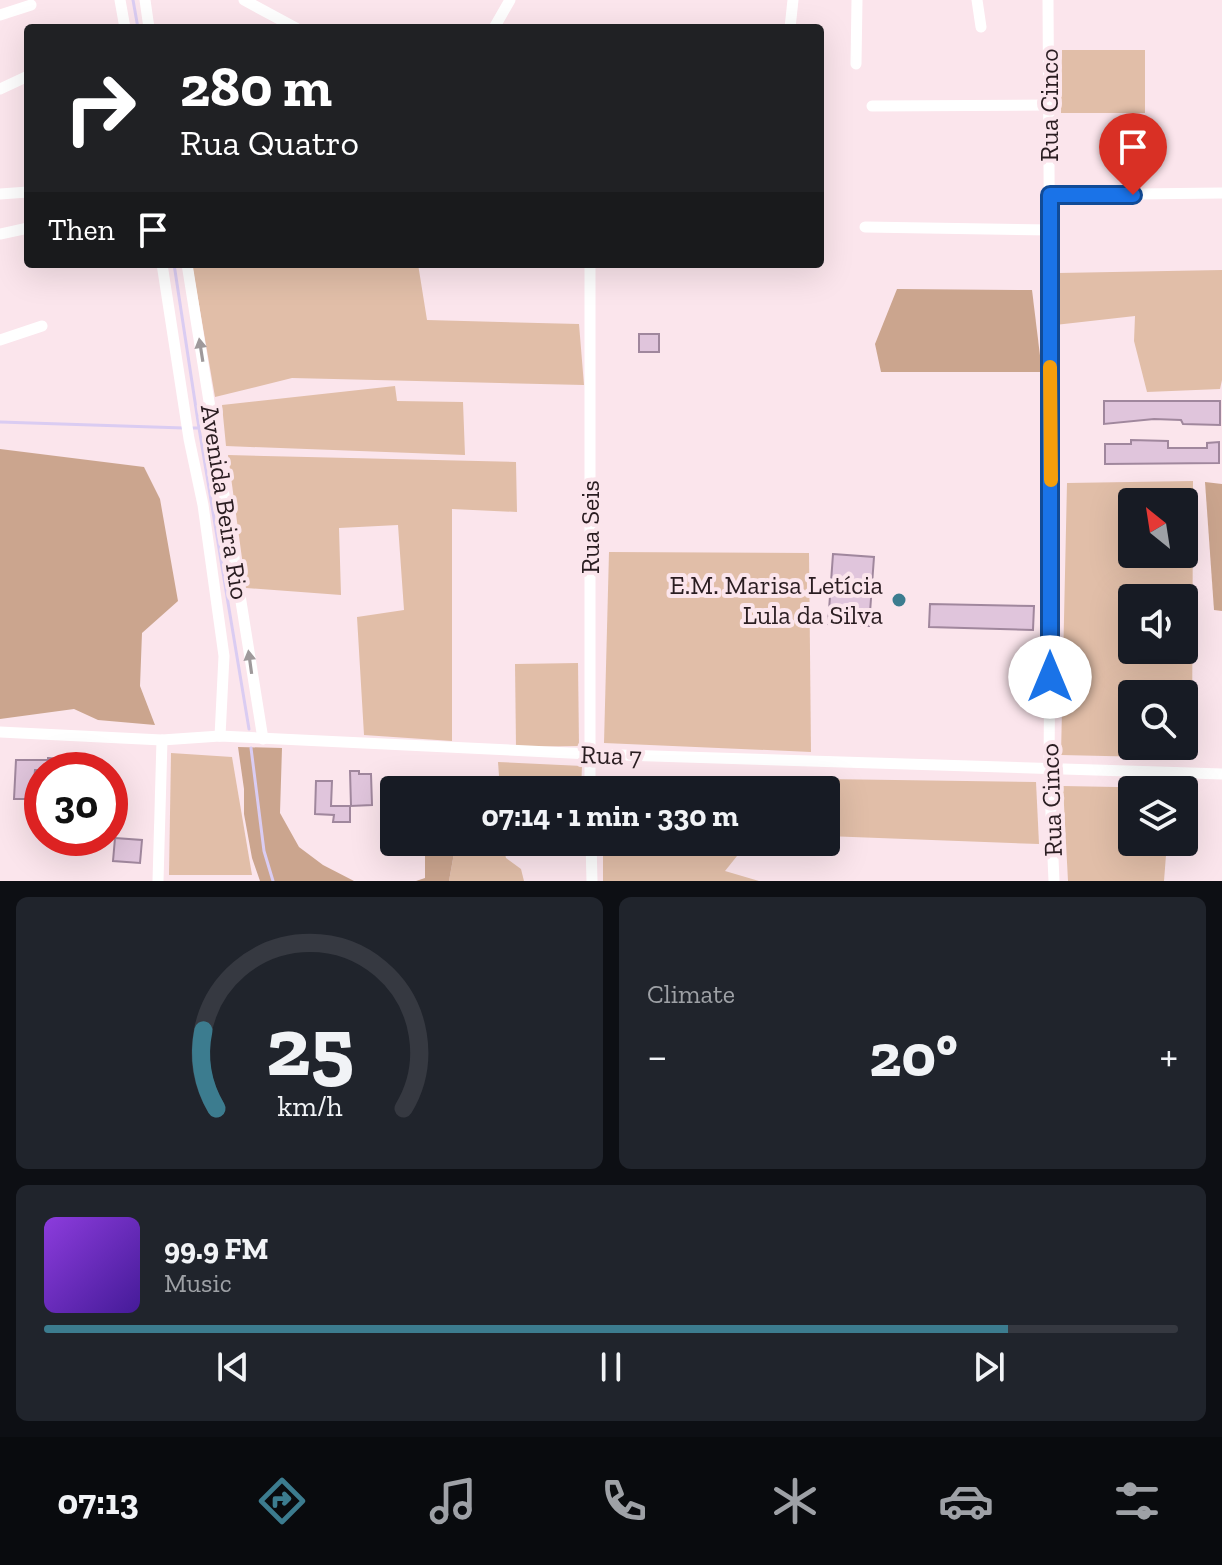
<!DOCTYPE html>
<meta charset="utf-8">
<style>
body{margin:0;font-family:"Zilla Slab",serif;background:#20242c;color:#f1f3f6;height:100vh;display:flex;flex-direction:column;font-size:30px;white-space:nowrap}
*{box-sizing:border-box;margin:0}
p{font-size:26px;color:#9ea1a6}
.icon{flex:none;width:44px;height:44px;fill:none;stroke:currentColor;stroke-width:2;stroke-linecap:round;stroke-linejoin:round}
.map{position:relative;height:881px;overflow:hidden}
.drawer{display:flex;flex-direction:column;gap:16px;padding:16px;background:#0d0f14;flex:1}
.drawer>*{flex:none}
.top-card{position:absolute;left:24px;top:24px;width:800px;height:244px;border-radius:8px;box-shadow:0 8px 32px #0002;background:#202124;color:#fff;overflow:hidden}
.needle{width:52px;rotate:330deg}
.buttons{position:absolute;left:1118px;top:488px;display:grid;gap:16px}
.buttons a{display:grid;place-items:center;width:80px;height:80px;border-radius:8px;background:#171b24;box-shadow:0 8px 32px #0002;font-size:40px}
.speed{position:absolute;left:24px;top:752px;display:flex;gap:16px;font-size:40px;font-weight:700;text-align:center}
.speed>*{display:grid;place-content:center;width:104px;height:104px;border-radius:50%;background:#171b24;box-shadow:0 8px 32px #0002;line-height:1}
.speed .limit{border:12px solid #d22;background:#fff;color:#111}
.pin{position:absolute;display:grid;place-items:center;width:68px;height:68px;color:#fff;margin:-82px -34px;border-radius:50% 50% 50% 0;rotate:-45deg;box-shadow:0 0 8px #0007}
.pin .icon{rotate:45deg}
.me{position:absolute;width:88px;margin:-44px;rotate:0deg;stroke-linejoin:round;filter:drop-shadow(0 0 6px #0008)}
.turn{display:flex;align-items:center;gap:28px;height:168px;padding:0 24px;font-size:36px}
.turn .icon{width:104px;height:104px;stroke-width:2.5}
.turn b{display:block;font-size:56px;line-height:68px}
.then{display:flex;align-items:center;height:76px;padding:0 24px;background:#0003;gap:16px;font-size:30px}
.big{font-size:60px;font-weight:700;line-height:1.1}
.drawer .tile{flex:1;display:flex;flex-direction:column;justify-content:center;gap:12px;min-width:0;padding:0 28px;border-radius:12px;background:#20242c}
.drawer .dial{align-items:center;gap:0}
.dial svg{height:208px;overflow:visible;fill:none;stroke:#363941;stroke-width:7;stroke-linecap:round;text-anchor:middle}
.dial text{fill:#f1f3f6;stroke:none}
.song{display:flex;align-items:center;gap:24px}
.cover{width:96px;height:96px;border-radius:12px;background:linear-gradient(135deg,hsl(270 70% 55%),hsl(260 70% 35%))}
.played{height:8px;border-radius:4px;background:linear-gradient(90deg,#3c7c8f 85%,#363941 85%)}
.keys{display:flex;justify-content:space-around;direction:ltr}
.heat{display:flex;justify-content:space-between;align-items:center;font-size:44px;direction:ltr}
.drawer .tiles{flex:1;display:grid;gap:16px;grid-template-columns:1fr 1fr}
.tile:last-child{grid-column:span 2}
.trip{position:absolute;left:380px;top:776px;width:460px;height:80px;border-radius:8px;background:#171b24;box-shadow:0 8px 32px #0002;font-weight:700;line-height:80px;text-align:center}
.tab-bar{display:flex;height:128px;justify-content:space-around;align-items:center;background:#090b0e;color:#9ea1a6}
.tab-bar .icon{width:56px;height:56px}
.tab-bar .current{color:#3c7c8f}
.tab-bar b{font-size:36px;color:#f1f3f6}
.map>svg:first-child{display:block}
.green{fill:#e1bea8;fill-rule:evenodd}
.forest{fill:#cba58e}
.lines{fill:none;stroke-linecap:round;stroke-linejoin:round}
.stream{stroke:#daccf2;stroke-width:3}
.building{fill:#e0c5dc;stroke:#a0879d;stroke-width:2}
.street{stroke:#fff;stroke-width:11}
.oneway{fill:#9f999b}
.route-casing{stroke:#114b97;stroke-width:20}
.route{stroke:#1a73e8;stroke-width:14}
.slow{stroke:#f59e0b;stroke-width:14}
.poi-dot{fill:#3c7c8f;stroke:#fbe5ec;stroke-width:3}
.labels{text-anchor:middle;stroke-width:8;stroke-linejoin:round;paint-order:stroke}
.street-label{font-size:26px;fill:#2a1d21;stroke:#fbe5ec}
.poi-label{font-size:26px;fill:#2a1d21;stroke:#fbe5ec;text-anchor:end}
</style>
<div class="map">
<svg width="1222" height="881" viewBox="0 0 1222 881">
<rect width="100%" height="100%" fill="#fbe5ec"/>
<g class="green">
<polygon points="1062,50 1145,50 1145,113 1061,113"/>
<polygon points="192,264 418,264 427,320 579,324 584,385 292,378 215,397"/>
<polygon points="1222,270 1222,380 1220,389 1147,392 1134,341 1135,316 1055,325 1058,273"/>
<polygon points="395,386 397,401 463,402 465,455 226,446 222,405"/>
<polygon points="228,455 516,462 517,512 452,509 452,741 364,735 357,617 404,610 398,525 339,528 341,595 246,588"/>
<path d="M1193,481L1192,758L1061,755L1067,483ZM1132,502H1184V554H1132ZM1132,598H1184V650H1132ZM1132,694H1184V746H1132Z"/>
<polygon points="609,552 809,553 811,752 604,743"/>
<polygon points="578,663 579,746 516,747 515,664"/>
<polygon points="171,753 232,757 252,875 169,875"/>
<polygon points="498,762 582,766 581,790 500,790"/>
<polygon points="825,779 1036,782 1039,844 826,836"/>
<polygon points="1063,786 1169,788 1169,790 1132,790 1132,842 1167,842 1164,881 1068,881"/>
<polygon points="456,842 540,842 503,846 506,858 521,869 524,881 449,881"/>
<polygon points="603,842 701,842 737,856 725,871 759,881 603,881"/>
</g>
<g class="forest">
<polygon points="897,289 1032,290 1042,372 881,372 875,344"/>
<polygon points="0,449 144,467 160,499 178,601 142,633 140,686 155,725 98,720 74,709 0,719"/>
<polygon points="1205,482 1222,484 1222,611 1214,610"/>
<polygon points="238,747 282,748 280,813 299,847 323,865 354,881 260,881 252,858 244,814 244,789"/>
<polygon points="425,842 456,842 449,881 416,881 425,878"/>
</g>
<g class="lines">
<g class="stream">
<polyline points="133,0 138,28"/>
<polyline points="174,264 199,428"/>
<polyline points="0,422 184,428"/>
<polyline points="192,428 199,428 249,729"/>
<polyline points="251,748 264,851 273,881"/>
</g>
</g>
<g class="building">
<rect x="639" y="334" width="20" height="18"/>
<polygon points="1104,401 1220,401 1220,425 1183,424 1181,420 1154,419 1104,424"/>
<polygon points="1131,440 1168,441 1168,448 1207,448 1207,443 1219,442 1219,463 1105,464 1105,444 1131,444"/>
<polygon points="833,554 874,557 869,626 828,624"/>
<polygon points="930,604 1034,606 1033,630 929,627"/>
<polygon points="48,758 63,759 62,770 35,770 32,799 14,799 16,760 48,760"/>
<polygon points="350,771 359,771 359,774 371,774 372,805 351,806"/>
<polygon points="316,781 332,781 331,806 350,806 350,822 333,822 334,815 315,814"/>
<polygon points="115,838 142,840 140,863 113,861"/>
</g>
<g class="lines">
<g class="street">
<polyline points="120,0 125,28"/>
<polyline points="145,0 149,28"/>
<polyline points="244,0 296,28"/>
<polyline points="977,0 981,27"/>
<polyline points="1048,0 1051,496 1049,768 1054,881"/>
<polyline points="0,15 31,5"/>
<polyline points="494,28 510,0"/>
<polyline points="790,28 793,0"/>
<polyline points="856,64 857,0"/>
<polyline points="0,89 28,76"/>
<polyline points="872,106 1049,105"/>
<polyline points="0,194 28,192"/>
<polyline points="1050,195 1222,193"/>
<polyline points="865,227 1050,230"/>
<polyline points="0,234 28,228"/>
<polyline points="162,264 189,439 203,505 224,656 220,736"/>
<polyline points="187,264 263,739"/>
<polyline points="0,340 42,326"/>
<polyline points="0,732 162,740 220,736 590,754 1222,774"/>
<polyline points="590,790 590,264"/>
<polyline points="591,842 592,881"/>
<polyline points="158,881 162,740"/>
</g>
</g>
<defs><path id="oneway-solid" d="M-6-.8H1V-3.2L6.5 0L1 3.2V.8H-6Z" transform="scale(2)"/></defs>
<g class="oneway">
<use href="#oneway-solid" transform="translate(201 350) rotate(-99)"/>
<use href="#oneway-solid" transform="translate(250 662) rotate(-98)"/>
</g>
<g class="lines">
<g class="route-casing">
<polyline id="route" points="1050,677 1050,195 1133,195"/>
</g>
<use href="#route" class="route"/>
<polyline class="slow" points="1050,367 1051,480"/>
</g>
<circle class="poi-dot" cx="899" cy="600" r="8"/>
<g class="labels">
<g class="street-label">
<text transform="translate(1049 105) rotate(-90)" y="9">Rua Cinco</text>
<text transform="translate(225 502) rotate(81)" y="9">Avenida Beira Rio</text>
<text transform="translate(590 527) rotate(-90)" y="9">Rua Seis</text>
<text transform="translate(611 755) rotate(2)" y="9">Rua 7</text>
<text transform="translate(1051 800) rotate(-92)" y="9">Rua Cinco</text>
</g>
<g class="poi-label">
<text x="883" y="594">E.M. Marisa Letícia<tspan x="883" dy="30">Lula da Silva</tspan></text>
</g>
</g>
</svg>
<div class="buttons">
<a><svg class="needle" viewBox="-14 -14 28 28"><path d="M0-13l5 13h-10z" fill="#e53935"/><path d="M0 13l5-13h-10z" fill="#9ea1a6"/></svg></a>
<a><svg class="icon" aria-label="sound" viewBox="0 0 24 24"><path d="M4 9h4l5-4v14l-5-4H4zM17 9q2 3 0 6"/></svg></a>
<a><svg class="icon" aria-label="search" viewBox="0 0 24 24"><circle cx="10" cy="10" r="6"/><path d="M15 15l6 6"/></svg></a>
<a><svg class="icon" aria-label="layers" viewBox="0 0 24 24"><path d="M12 4l9 5-9 5-9-5zM3 14l9 5 9-5"/></svg></a>
</div>
<div class="speed"><div class="limit">30</div></div>
<div class="pin" style="left:1133px;top:195px;background:#d93025"><svg class="icon" aria-label="arrive" viewBox="0 0 24 24"><path d="M6 21V4h12l-3 4 3 4H6"/></svg></div>
<svg class="me" style="left:1050px;top:677px" viewBox="-20 -20 40 40"><circle r="19" fill="#fff"/><path d="M0-13L10 11 0 6-10 11z" fill="#1a73e8"/></svg>
<div class="trip">07:14 · 1 min · 330 m</div>
<div class="top-card">
<div class="turn"><svg class="icon" aria-label="right" viewBox="0 0 24 24"><path d="M7 20v-9h11M14 6l5 5-5 5"/></svg><div><b>280 m</b>Rua Quatro</div></div>
<div class="then">Then<svg class="icon" aria-label="arrive" viewBox="0 0 24 24"><path d="M6 21V4h12l-3 4 3 4H6"/></svg></div>
</div>
</div>
<section class="drawer">
<div class="tiles">
<div class="tile dial"><svg viewBox="0 0 100 80">
<path d="M14 69A42 42 0 1 1 86 69"/>
<path d="M14 69A42 42 0 0 1 9 39" stroke="#3c7c8f"/>
<text x="50" y="56" font-size="32" font-weight="700">25</text>
<text x="50" y="72" font-size="11">km/h</text>
</svg></div>
<div class="tile"><p>Climate</p>
<div class="heat"><a>−</a><b class="big">20°</b><a>+</a></div>
</div>
<div class="tile">
<div class="song"><i class="cover"></i><div><b>99.9 FM</b><p>Music</p></div></div>
<div class="played"></div>
<div class="keys"><svg class="icon" aria-label="previous" viewBox="0 0 24 24"><path d="M18 5L8 12l10 7zM5 5v14"/></svg><svg class="icon" aria-label="pause" viewBox="0 0 24 24"><path d="M8 5v14M16 5v14"/></svg><svg class="icon" aria-label="next" viewBox="0 0 24 24"><path d="M6 5l10 7-10 7zM19 5v14"/></svg></div>
</div>
</div>
</section>
<nav class="tab-bar">
<b>07:13</b>
<svg class="icon current" aria-label="directions" viewBox="0 0 24 24"><path d="M12 3l9 9-9 9-9-9zM9 14v-3h6M13 9l2 2-2 2"/></svg>
<svg class="icon" aria-label="music" viewBox="0 0 24 24"><path d="M9 18V5l10-2v13"/><circle cx="6" cy="18" r="3"/><circle cx="16" cy="16" r="3"/></svg>
<svg class="icon" aria-label="phone" viewBox="0 0 24 24"><path d="M5 4h4l2 5-3 2q2 4 5 5l2-3 5 2v4C11 20 4 13 5 4z"/></svg>
<svg class="icon" aria-label="climate" viewBox="0 0 24 24"><path d="M12 3v18M4 7l16 10M4 17L20 7"/></svg>
<svg class="icon" aria-label="car" viewBox="0 0 24 24"><path d="M5 17H2v-5l4-1 3-4h7l3 4 3 1v5h-3M9 17h6M6 11h13"/><circle cx="7" cy="17" r="2"/><circle cx="17" cy="17" r="2"/></svg>
<svg class="icon" aria-label="filters" viewBox="0 0 24 24"><path d="M4 7h16M4 17h16"/><circle cx="9" cy="7" r="2"/><circle cx="15" cy="17" r="2"/></svg>
</nav>
